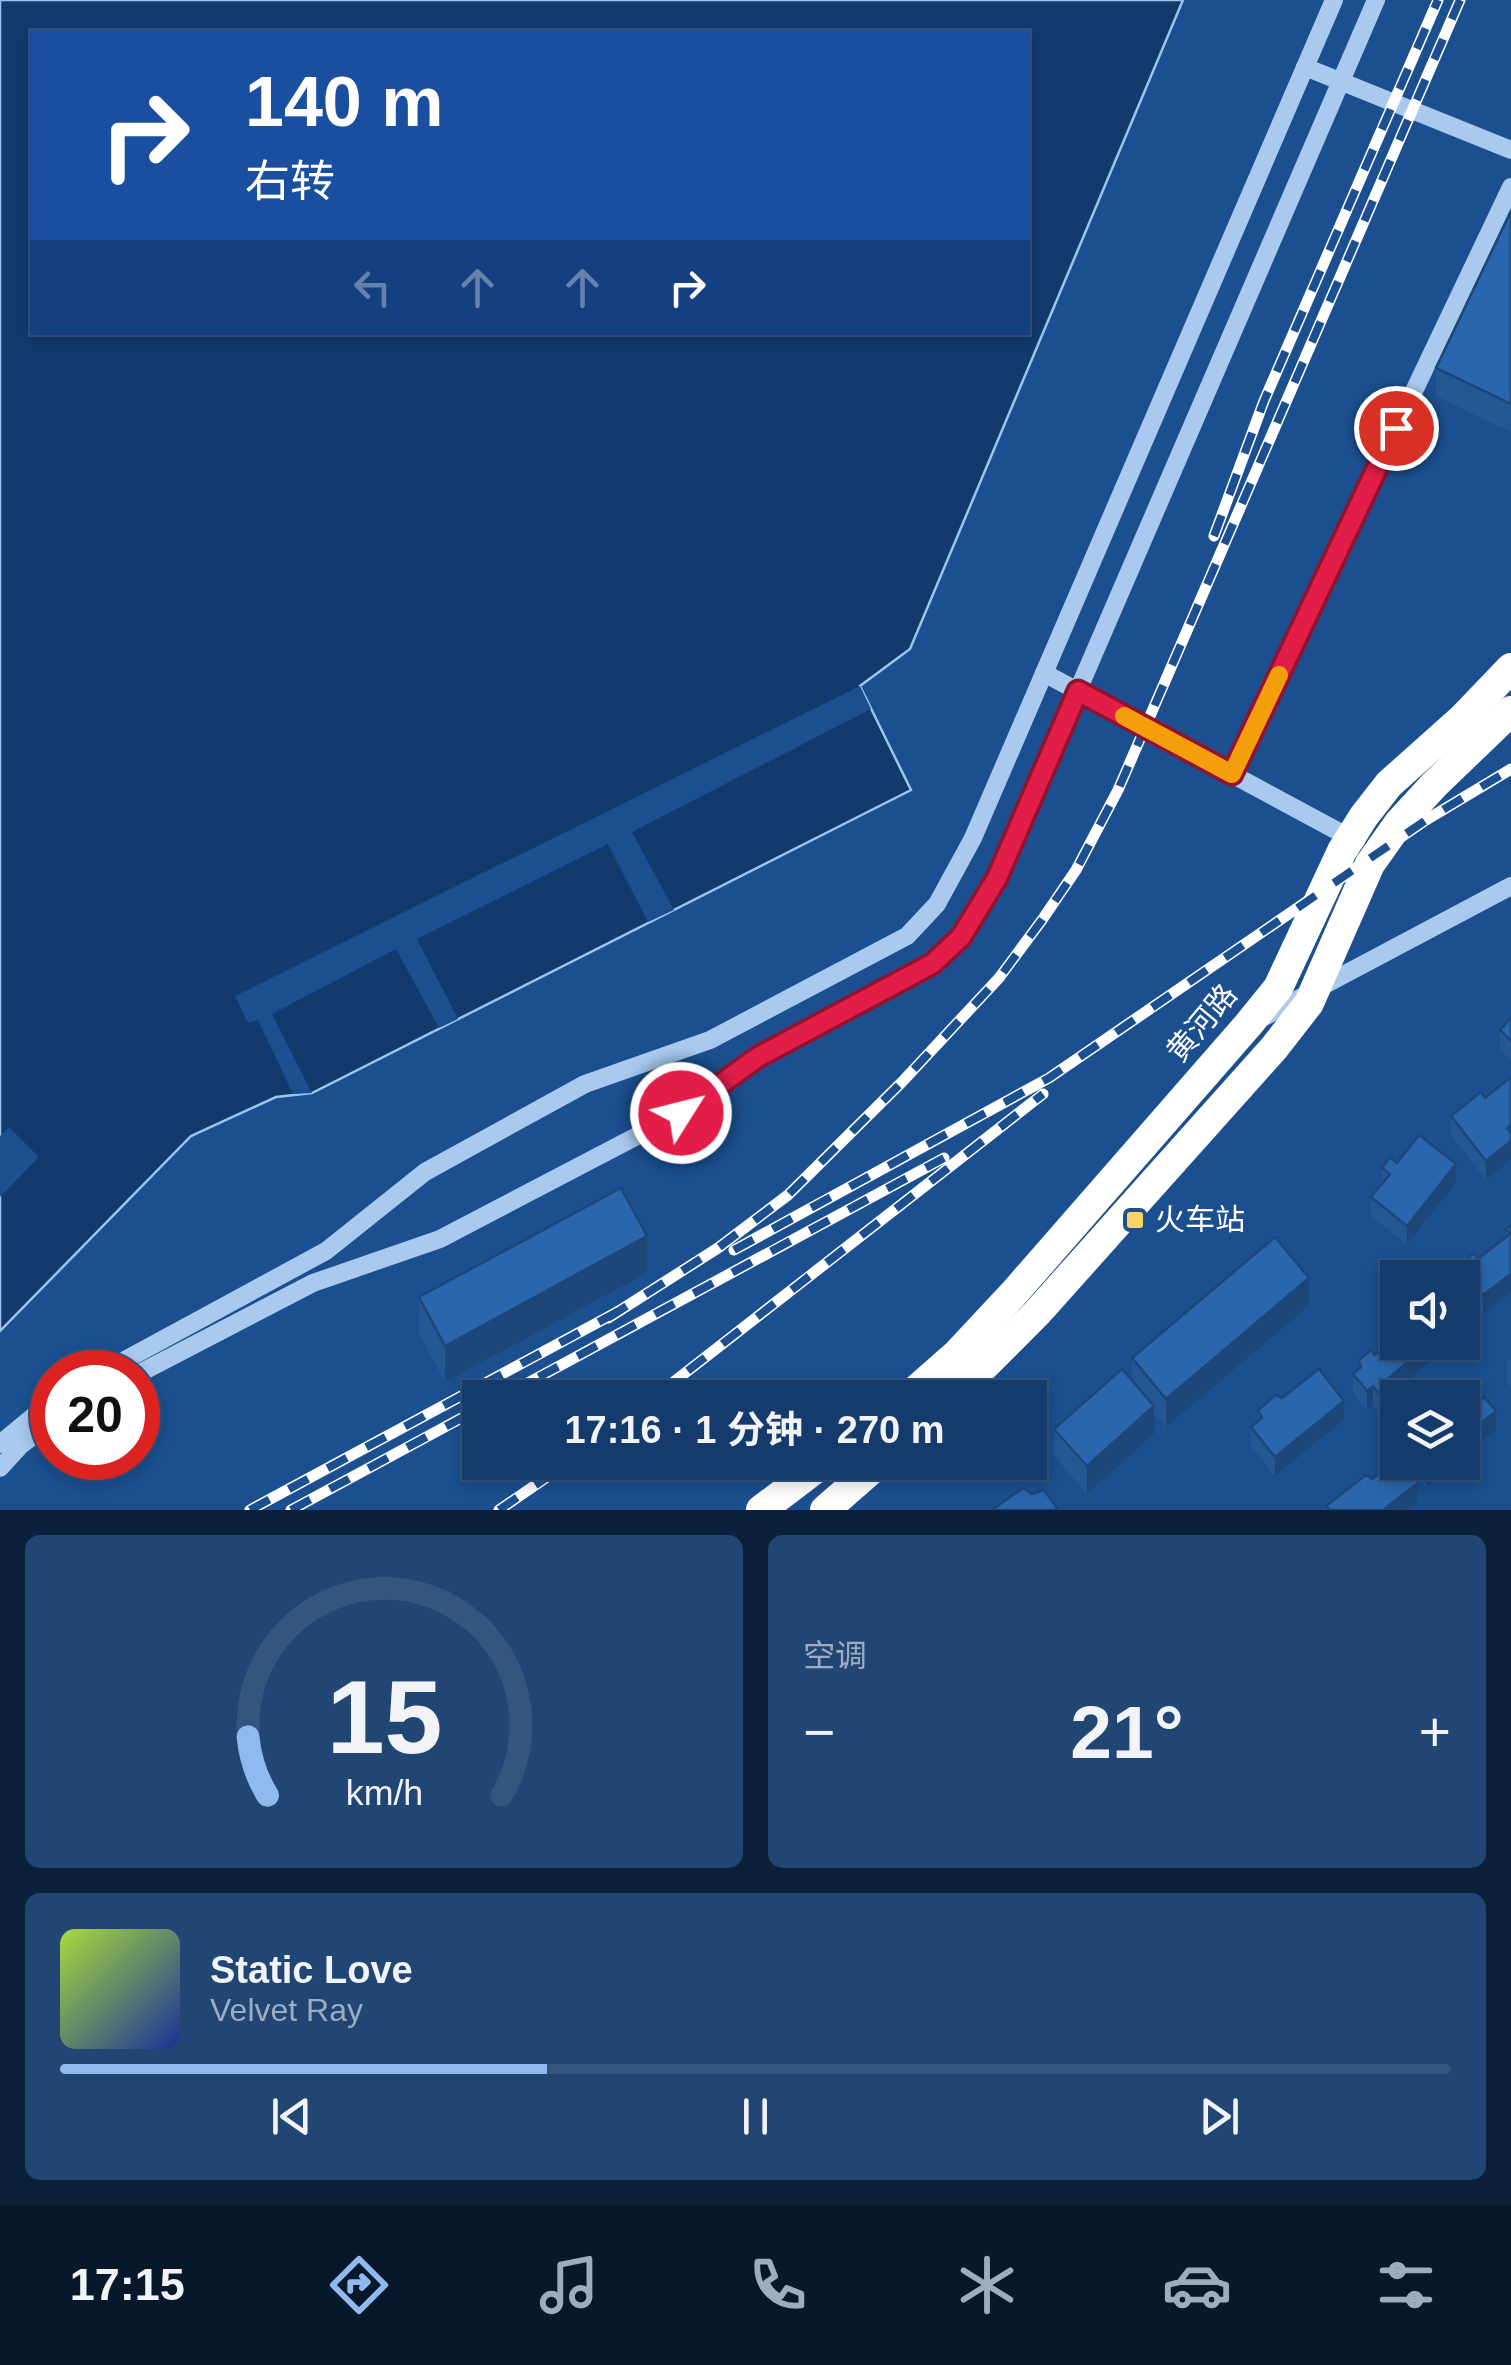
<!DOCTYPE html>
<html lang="zh">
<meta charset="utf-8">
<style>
body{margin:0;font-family:Helvetica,"Noto Sans SC",sans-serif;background:#214673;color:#f1f3f6;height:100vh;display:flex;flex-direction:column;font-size:38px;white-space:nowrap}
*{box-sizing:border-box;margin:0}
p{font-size:32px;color:#9dadc1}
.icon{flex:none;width:55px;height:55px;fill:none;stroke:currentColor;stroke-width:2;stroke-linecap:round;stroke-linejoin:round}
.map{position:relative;height:1510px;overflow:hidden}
.drawer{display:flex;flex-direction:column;gap:25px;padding:25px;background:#0b203b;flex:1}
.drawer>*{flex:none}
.banner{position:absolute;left:30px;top:30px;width:1000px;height:305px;border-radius:0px;box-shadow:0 5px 15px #0003,0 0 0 2px #33557e;background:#1a4fa0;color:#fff;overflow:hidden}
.tools{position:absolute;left:1380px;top:1260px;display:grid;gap:20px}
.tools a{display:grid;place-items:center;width:100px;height:100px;border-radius:0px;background:#143b6b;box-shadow:0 5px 15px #0003,0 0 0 2px #33557e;font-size:50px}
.speed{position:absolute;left:30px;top:1350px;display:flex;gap:20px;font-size:50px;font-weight:700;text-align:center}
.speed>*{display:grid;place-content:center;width:130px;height:130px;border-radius:50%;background:#143b6b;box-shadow:0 5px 15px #0003,0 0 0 2px #33557e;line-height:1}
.speed .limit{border:15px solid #d22;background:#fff;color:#111}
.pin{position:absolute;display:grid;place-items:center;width:85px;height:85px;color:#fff;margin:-42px;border:5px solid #fff;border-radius:50%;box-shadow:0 2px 10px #0007}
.me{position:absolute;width:110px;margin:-55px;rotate:54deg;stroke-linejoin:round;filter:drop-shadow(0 0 8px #0008)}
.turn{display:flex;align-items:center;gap:35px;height:210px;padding:0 50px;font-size:45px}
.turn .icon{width:130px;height:130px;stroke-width:2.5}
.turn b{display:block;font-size:70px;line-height:85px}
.lanes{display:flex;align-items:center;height:95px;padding:0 50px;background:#0003;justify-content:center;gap:50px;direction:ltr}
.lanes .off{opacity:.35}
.big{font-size:75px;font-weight:700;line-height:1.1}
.drawer .widget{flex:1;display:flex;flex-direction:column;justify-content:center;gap:15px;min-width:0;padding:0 35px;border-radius:15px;background:#214673}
.drawer .dial{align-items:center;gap:0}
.dial svg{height:260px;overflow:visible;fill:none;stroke:#33557e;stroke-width:7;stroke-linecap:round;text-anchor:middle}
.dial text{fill:#f1f3f6;stroke:none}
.song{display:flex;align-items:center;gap:30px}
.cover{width:120px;height:120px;border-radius:15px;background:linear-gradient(135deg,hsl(80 70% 55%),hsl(230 70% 35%))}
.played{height:10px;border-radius:5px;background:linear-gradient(90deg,#90b9f0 35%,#33557e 35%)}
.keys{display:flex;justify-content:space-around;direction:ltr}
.heat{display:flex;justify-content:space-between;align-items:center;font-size:55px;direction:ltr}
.drawer .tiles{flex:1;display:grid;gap:25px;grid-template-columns:1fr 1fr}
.widget:last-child{grid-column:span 2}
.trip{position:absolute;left:462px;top:1380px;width:585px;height:100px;border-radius:0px;background:#143b6b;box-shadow:0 5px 15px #0003,0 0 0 2px #33557e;font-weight:700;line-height:100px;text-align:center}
.tabs{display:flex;height:160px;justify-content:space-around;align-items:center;background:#08182b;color:#9dadc1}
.tabs .icon{width:70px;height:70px}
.tabs .selected{color:#90b9f0}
.tabs b{font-size:45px;color:#f1f3f6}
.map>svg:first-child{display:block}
.water{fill:#123a6d;stroke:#9cc4f0;stroke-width:2.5;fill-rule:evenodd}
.pier{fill:#1b4f8f}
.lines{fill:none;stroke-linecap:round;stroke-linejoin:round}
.minor{stroke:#a9c9ee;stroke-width:18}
.highway{stroke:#fff;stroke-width:30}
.rail-casing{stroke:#fff;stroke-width:11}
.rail{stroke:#1b4f8f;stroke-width:8;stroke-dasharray:22;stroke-linecap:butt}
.wall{fill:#245895}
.shaded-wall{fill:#1d4779}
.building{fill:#2a66ad;stroke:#1d4779;stroke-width:2.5}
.route-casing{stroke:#92132f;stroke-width:25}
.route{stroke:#e11d48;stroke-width:18}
.slow{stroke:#f59e0b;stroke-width:18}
.poi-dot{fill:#ffd166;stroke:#1b4f8f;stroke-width:4}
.labels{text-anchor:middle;stroke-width:10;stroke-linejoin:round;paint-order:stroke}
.street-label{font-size:30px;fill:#fff;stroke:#1b4f8f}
.poi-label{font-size:30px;fill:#fff;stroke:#1b4f8f;text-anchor:start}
</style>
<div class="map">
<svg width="1511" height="1510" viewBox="0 0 1511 1510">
<rect width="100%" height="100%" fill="#1b4f8f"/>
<path class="water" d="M0,0H1183L910,649L860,686L911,790L312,1093L276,1097L191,1136L0,1331ZM32,32H1028V332H32Z"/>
<g class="pier">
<polygon points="860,686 871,709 632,832 674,910 648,922 608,844 417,939 458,1019 439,1028 396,949 272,1014 312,1093 293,1094 258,1020 248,1023 235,996"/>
<polygon points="9,1127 39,1157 0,1197 0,1136"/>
</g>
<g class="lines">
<g class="minor">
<polyline points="1305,67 1511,150"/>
<polyline points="1044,673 1356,841"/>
<polyline points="1232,774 1511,187"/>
<polyline points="1264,1017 1511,886"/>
<polyline points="103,1372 326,1251 425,1172 585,1084 710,1040 907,936 937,904 973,838 1334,0"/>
<polyline points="138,1374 313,1283 440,1239 681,1113 758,1057 932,964 961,937 997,878 1376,0"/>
<polyline points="0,1444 52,1401"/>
<polyline points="0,1468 21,1445 52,1422"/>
</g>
<g class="highway">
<polyline points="907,1398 957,1354 1014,1293 1248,1025 1278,988 1342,851 1364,816 1389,784 1463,718 1511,668"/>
<polyline points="952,1398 1037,1313 1274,1048 1309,1003 1370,864 1399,823 1434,785 1511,711"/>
<polyline points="761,1510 824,1462"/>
<polyline points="825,1510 880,1462"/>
</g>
<g class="rail-casing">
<g id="rail">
<polyline points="1214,536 1264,401 1438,0"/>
<polyline points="734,1250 1049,1078 1426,820 1511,769"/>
<polyline points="608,1318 718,1248 788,1195 902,1082 999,978 1042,920 1076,870 1118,790 1460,0"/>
<polyline points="500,1398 944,1158"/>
<polyline points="653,1398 1043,1094"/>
<polyline points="250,1510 619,1311"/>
<polyline points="291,1510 480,1408"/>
<polyline points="499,1510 569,1462"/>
</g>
</g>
<use href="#rail" class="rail"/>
</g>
<g class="wall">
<polygon points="1511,211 1511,432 1436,396 1436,368"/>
<polygon points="1511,1018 1511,1060 1500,1049 1500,1030"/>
<polygon points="1511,1077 1486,1180 1451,1135 1451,1116 1485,1098"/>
<polygon points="1397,1163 1456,1183 1407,1244 1371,1216 1371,1197 1382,1184 1382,1168"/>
<polygon points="1511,1225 1511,1293 1483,1314 1462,1287 1462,1278 1460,1278 1460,1264 1478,1259 1506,1238 1506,1229"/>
<polygon points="647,1273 445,1382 419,1333 419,1297"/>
<polygon points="1309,1306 1166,1427 1154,1413 1154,1434 1087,1494 1054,1456 1054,1429 1132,1380 1132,1358"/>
<polygon points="1432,1342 1432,1360 1393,1393 1393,1403 1380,1414 1373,1405 1367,1410 1353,1393 1353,1374 1359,1369 1359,1360 1375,1355"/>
<polygon points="1511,1359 1511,1387 1507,1381 1507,1362"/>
<polygon points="1282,1398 1344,1420 1275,1476 1251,1446 1251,1427 1258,1421 1258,1410"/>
<polygon points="1407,1462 1456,1462 1426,1487"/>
</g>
<g class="shaded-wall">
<polygon points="1511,1125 1511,1160 1486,1180 1486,1161 1507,1128"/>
<polygon points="1456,1164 1456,1183 1407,1244 1407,1226"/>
<polygon points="647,1236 647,1273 445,1382 445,1346"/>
<polygon points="1511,1274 1511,1293 1483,1314 1483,1295"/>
<polygon points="1309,1278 1309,1306 1166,1427 1166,1399"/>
<polygon points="1430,1342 1432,1342 1432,1360 1393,1393 1393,1403 1380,1414 1380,1396 1389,1378"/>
<polygon points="1373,1386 1373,1405 1367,1410 1367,1391"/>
<polygon points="1344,1401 1344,1420 1275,1476 1275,1457"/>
<polygon points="1154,1406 1154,1434 1087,1494 1087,1466"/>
<polygon points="1496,1411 1496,1430 1462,1457 1462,1438"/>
<polygon points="1433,1462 1456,1462 1426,1487 1426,1468"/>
<polygon points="1418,1483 1418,1502 1408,1510 1383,1510"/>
</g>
<g class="building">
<polygon points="1511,211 1511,404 1436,368"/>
<polygon points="1511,1018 1511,1041 1500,1030"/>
<polygon points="1511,1077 1511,1125 1507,1128 1511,1133 1511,1141 1486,1161 1451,1116 1481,1092 1485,1098"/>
<polygon points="1419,1135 1456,1164 1407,1226 1371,1197 1390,1174 1382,1168 1390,1157 1397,1163"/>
<polygon points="621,1188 647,1236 445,1346 419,1297"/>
<polygon points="1511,1225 1511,1274 1483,1295 1460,1264 1474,1253 1478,1259 1510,1234 1506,1229"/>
<polygon points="1275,1237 1309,1278 1166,1399 1132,1358"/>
<polygon points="1398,1335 1398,1342 1430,1342 1389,1378 1393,1384 1380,1396 1373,1386 1367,1391 1353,1374 1361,1367 1359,1360 1371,1350 1375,1355"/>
<polygon points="1122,1369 1154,1406 1087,1466 1054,1429"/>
<polygon points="1319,1369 1344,1401 1275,1457 1251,1427 1262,1418 1258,1410 1276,1395 1282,1398"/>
<polygon points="1473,1391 1480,1400 1484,1397 1496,1411 1462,1438 1462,1399"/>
<polygon points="1398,1460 1398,1462 1403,1462 1418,1483 1383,1510 1330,1510 1326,1506 1366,1475 1372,1479"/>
<polygon points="1023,1488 1032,1494 1044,1490 1057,1508 1055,1510 992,1510"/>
</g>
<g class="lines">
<g class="route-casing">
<polyline id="route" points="681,1113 758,1057 932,964 961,937 997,878 1078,691 1232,774 1396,428"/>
</g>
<use href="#route" class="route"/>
<polyline class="slow" points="1124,716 1232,774 1279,675"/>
</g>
<rect class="poi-dot" x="1125" y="1210" width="20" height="20" rx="5"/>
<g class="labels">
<g class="street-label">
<text transform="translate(1202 1023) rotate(-50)" y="10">黄河路</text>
</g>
<g class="poi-label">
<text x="1155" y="1230">火车站</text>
</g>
</g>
</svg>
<div class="tools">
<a><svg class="icon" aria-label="sound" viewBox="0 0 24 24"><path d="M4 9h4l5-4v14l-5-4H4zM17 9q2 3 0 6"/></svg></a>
<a><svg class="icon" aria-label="layers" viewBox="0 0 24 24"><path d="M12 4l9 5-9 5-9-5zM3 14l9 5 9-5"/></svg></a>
</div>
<div class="speed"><div class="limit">20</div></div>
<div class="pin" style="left:1396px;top:428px;background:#d93025"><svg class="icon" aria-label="arrive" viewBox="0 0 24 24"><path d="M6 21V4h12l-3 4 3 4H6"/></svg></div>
<svg class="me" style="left:681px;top:1113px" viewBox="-20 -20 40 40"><circle r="17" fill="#e11d48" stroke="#fff" stroke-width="3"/><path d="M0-11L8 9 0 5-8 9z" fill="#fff"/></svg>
<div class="trip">17:16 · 1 分钟 · 270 m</div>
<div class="banner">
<div class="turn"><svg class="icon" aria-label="right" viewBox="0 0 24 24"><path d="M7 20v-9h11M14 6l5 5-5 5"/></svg><div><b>140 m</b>右转</div></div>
<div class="lanes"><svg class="icon off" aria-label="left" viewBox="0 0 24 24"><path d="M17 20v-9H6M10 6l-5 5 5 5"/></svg><svg class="icon off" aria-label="ahead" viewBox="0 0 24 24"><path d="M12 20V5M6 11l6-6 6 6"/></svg><svg class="icon off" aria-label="ahead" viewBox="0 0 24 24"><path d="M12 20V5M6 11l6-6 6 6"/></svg><svg class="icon" aria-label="right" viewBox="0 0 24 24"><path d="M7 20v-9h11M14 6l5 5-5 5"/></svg></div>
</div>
</div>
<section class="drawer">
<div class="tiles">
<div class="widget dial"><svg viewBox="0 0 100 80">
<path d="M14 69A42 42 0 1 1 86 69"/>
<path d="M14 69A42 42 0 0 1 8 51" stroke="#90b9f0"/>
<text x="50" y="56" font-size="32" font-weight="700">15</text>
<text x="50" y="72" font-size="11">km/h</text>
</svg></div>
<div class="widget"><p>空调</p>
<div class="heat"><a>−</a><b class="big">21°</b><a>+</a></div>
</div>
<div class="widget">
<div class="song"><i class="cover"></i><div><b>Static Love</b><p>Velvet Ray</p></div></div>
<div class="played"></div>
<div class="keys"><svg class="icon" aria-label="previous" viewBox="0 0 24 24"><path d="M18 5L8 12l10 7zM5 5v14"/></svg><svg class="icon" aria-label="pause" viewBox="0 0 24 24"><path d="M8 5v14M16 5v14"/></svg><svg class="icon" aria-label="next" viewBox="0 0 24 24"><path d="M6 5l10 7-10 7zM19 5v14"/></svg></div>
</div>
</div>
</section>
<nav class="tabs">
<b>17:15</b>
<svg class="icon selected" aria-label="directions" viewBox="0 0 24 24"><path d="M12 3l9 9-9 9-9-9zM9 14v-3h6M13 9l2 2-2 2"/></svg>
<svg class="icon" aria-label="music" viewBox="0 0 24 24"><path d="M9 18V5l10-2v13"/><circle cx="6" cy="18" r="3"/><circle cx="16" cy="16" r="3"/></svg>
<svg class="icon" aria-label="phone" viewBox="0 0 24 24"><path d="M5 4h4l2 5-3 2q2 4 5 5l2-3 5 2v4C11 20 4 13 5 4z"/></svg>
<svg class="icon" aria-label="climate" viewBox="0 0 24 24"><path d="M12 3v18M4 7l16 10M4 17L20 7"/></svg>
<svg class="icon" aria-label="car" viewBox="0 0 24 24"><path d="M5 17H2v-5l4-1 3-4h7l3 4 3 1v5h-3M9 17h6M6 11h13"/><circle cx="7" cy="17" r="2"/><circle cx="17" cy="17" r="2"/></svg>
<svg class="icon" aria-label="filters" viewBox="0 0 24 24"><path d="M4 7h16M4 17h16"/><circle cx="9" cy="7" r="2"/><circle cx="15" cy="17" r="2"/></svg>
</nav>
